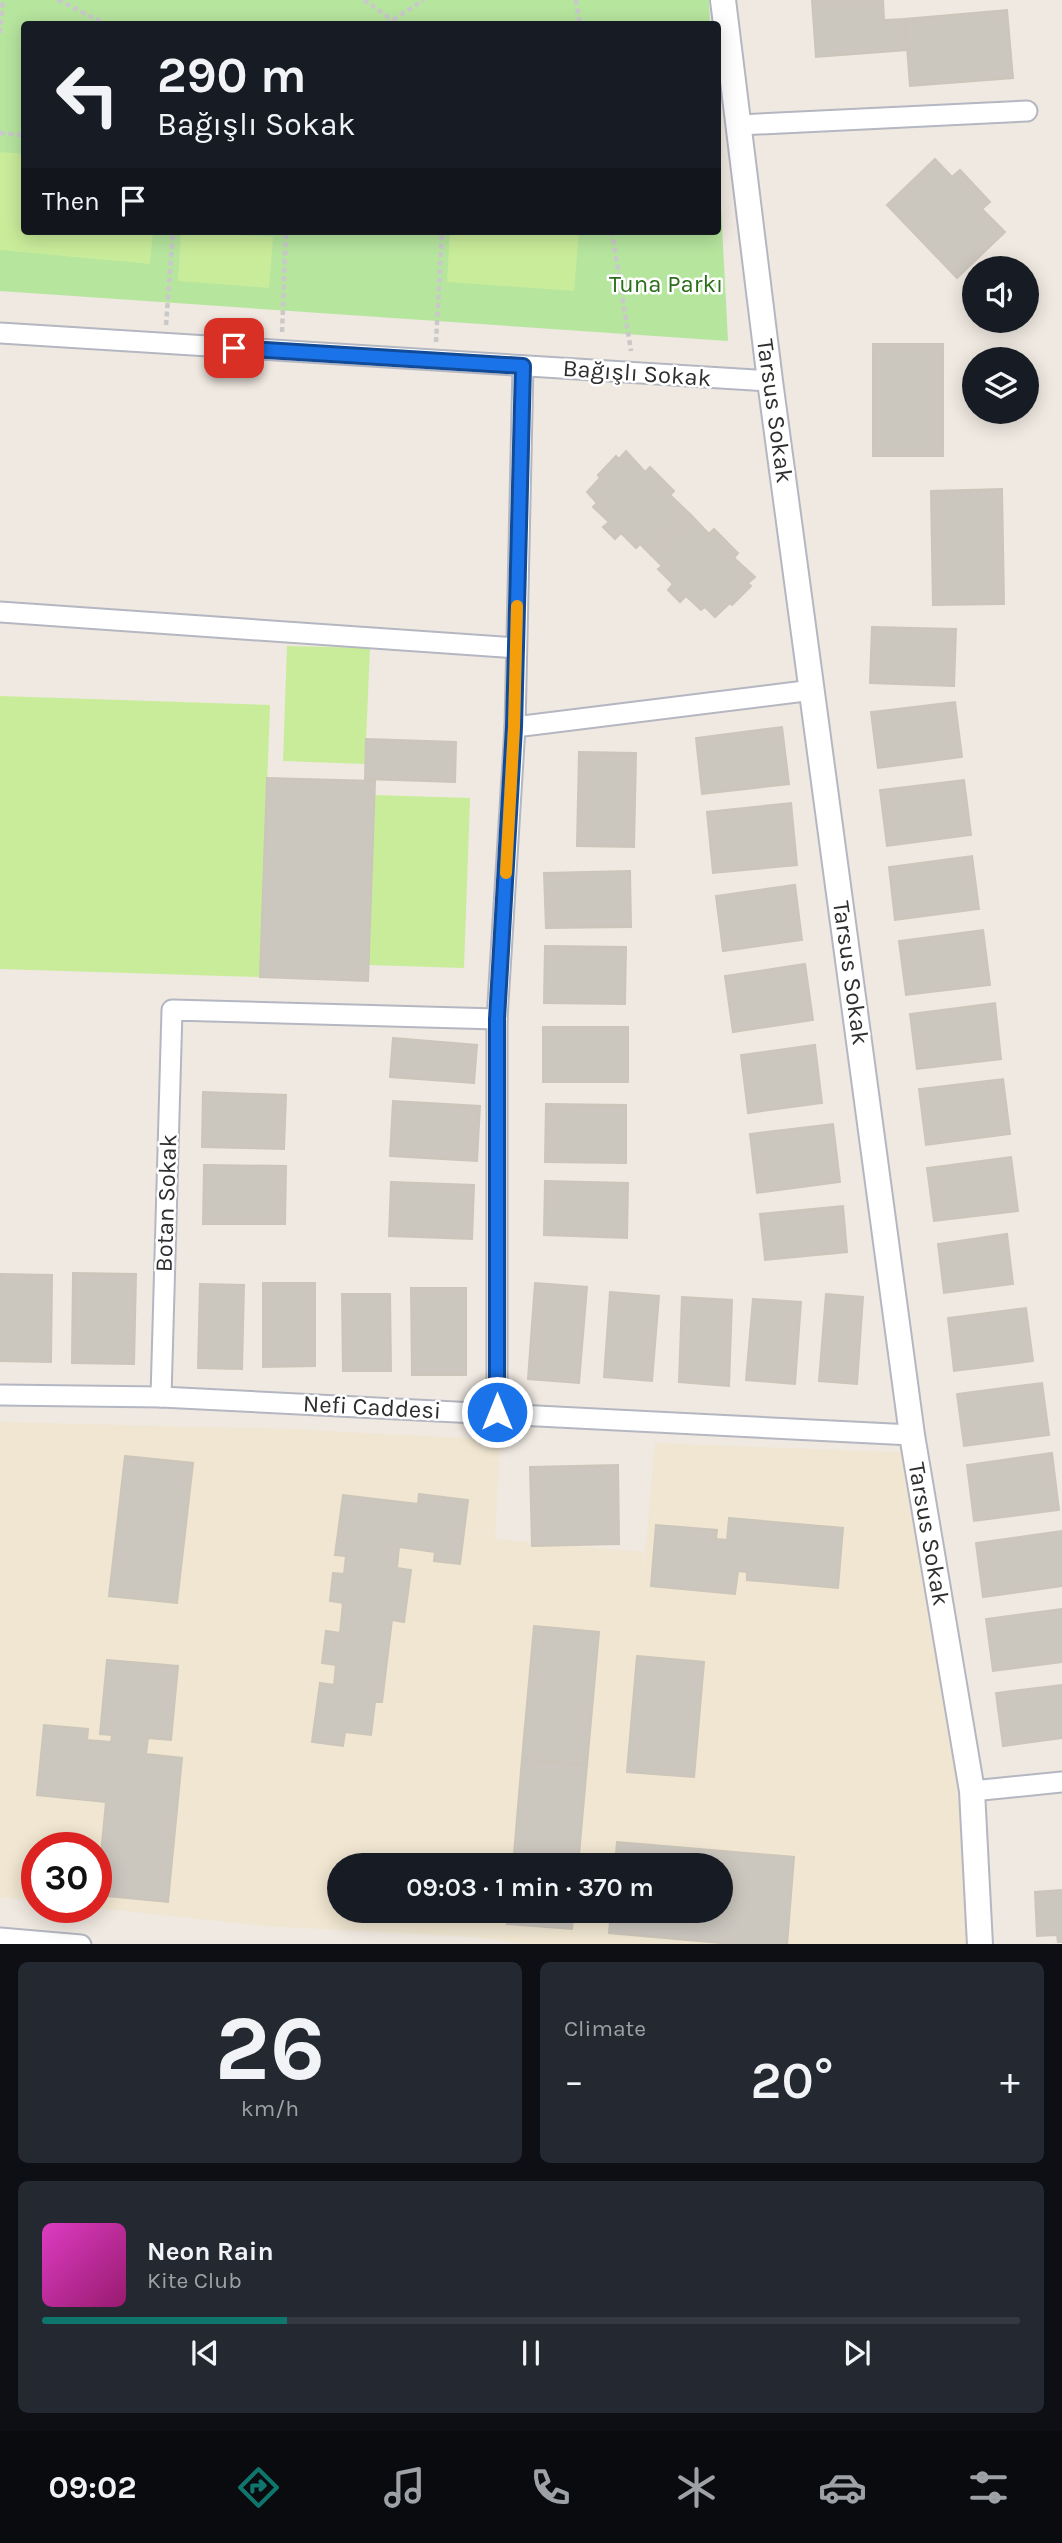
<!DOCTYPE html>
<meta charset="utf-8">
<style>
body{margin:0;font-family:Karla,sans-serif;background:#242831;color:#f1f3f6;height:100vh;display:flex;flex-direction:column;font-size:26px;white-space:nowrap}
*{box-sizing:border-box;margin:0}
p{font-size:23px;color:#9ea1a6}
.icon{flex:none;width:38px;height:38px;fill:none;stroke:currentColor;stroke-width:2;stroke-linecap:round;stroke-linejoin:round}
.map{position:relative;height:1944px;overflow:hidden}
.side{display:flex;flex-direction:column;gap:18px;padding:18px;background:#0d0f14;flex:1}
.side>*{flex:none}
.top-card{position:absolute;left:21px;top:21px;width:700px;height:214px;border-radius:7px;box-shadow:0 4px 18px #0003;background:#171b24;color:#f1f3f6;overflow:hidden}
.tools{position:absolute;left:962px;top:256px;display:grid;gap:14px}
.tools a{display:grid;place-items:center;width:77px;height:77px;border-radius:50%;background:#171b24;box-shadow:0 4px 18px #0003;font-size:35px}
.speed{position:absolute;left:21px;top:1832px;display:flex;gap:14px;font-size:35px;font-weight:700;text-align:center}
.speed>*{display:grid;place-content:center;width:91px;height:91px;border-radius:50%;background:#171b24;box-shadow:0 4px 18px #0003;line-height:1}
.speed .limit{border:10px solid #d22;background:#fff;color:#111}
.pin{position:absolute;display:grid;place-items:center;width:60px;height:60px;color:#fff;margin:-30px;border-radius:14px;box-shadow:0 4px 10px #0006}
.me{position:absolute;width:77px;margin:-38px;rotate:0deg;stroke-linejoin:round;filter:drop-shadow(0 0 5px #0008)}
.turn{display:flex;align-items:center;gap:24px;height:147px;padding:0 21px;font-size:32px}
.turn .icon{width:91px;height:91px;stroke-width:2.5}
.turn b{display:block;font-size:49px;line-height:60px}
.then{display:flex;align-items:center;height:66px;padding:0 21px;background:#0003;gap:14px;font-size:26px}
.big{font-size:52px;font-weight:600;line-height:1.1}
.side .tile{flex:1;display:flex;flex-direction:column;justify-content:center;gap:10px;min-width:0;padding:0 24px;border-radius:10px;background:#242831}
.side .dial{align-items:center;gap:0}
.dial b{font-size:91px;line-height:1}
.song{display:flex;align-items:center;gap:21px}
.cover{width:84px;height:84px;border-radius:10px;background:linear-gradient(135deg,hsl(310 70% 55%),hsl(320 70% 35%))}
.played{height:7px;border-radius:4px;background:linear-gradient(90deg,#0f766e 25%,#363941 25%)}
.keys{display:flex;justify-content:space-around;direction:ltr}
.heat{display:flex;justify-content:space-between;align-items:center;font-size:38px;direction:ltr}
.side .tiles{flex:1;display:grid;gap:18px;grid-template-columns:1fr 1fr}
.tile:last-child{grid-column:span 2}
.trip{position:absolute;left:327px;top:1853px;width:406px;height:70px;border-radius:35px;background:#171b24;box-shadow:0 4px 18px #0003;font-weight:600;line-height:70px;text-align:center}
.menu{display:flex;height:112px;justify-content:space-around;align-items:center;background:#090b0e;color:#9ea1a6}
.menu .icon{width:49px;height:49px}
.menu .on{color:#0f766e}
.menu b{font-size:32px;color:#f1f3f6}
.map>svg:first-child{display:block}
.education{fill:#f0e6d1;fill-rule:evenodd}
.green{fill:#b6e59e}
.pitch{fill:#c9ec9a}
.building{fill:#cbc7bf;stroke:#cbc5ba;stroke-width:2}
.lines{fill:none;stroke-linecap:round;stroke-linejoin:round}
.minor-casing{stroke:#b4b7c1;stroke-width:23}
.tertiary-casing{stroke:#b4b7c1;stroke-width:28}
.path{stroke:#c9c9c9;stroke-width:4.5;stroke-dasharray:5 3.5;stroke-linecap:butt}
.minor{stroke:#fff;stroke-width:19}
.tertiary{stroke:#fff;stroke-width:24}
.route-casing{stroke:#114b97;stroke-width:18}
.route{stroke:#1a73e8;stroke-width:12}
.slow{stroke:#f59e0b;stroke-width:12}
.labels{text-anchor:middle;stroke-width:5;stroke-linejoin:round;paint-order:stroke}
.park-label{font-size:24px;fill:#2c6e1b;stroke:#fff}
.street-label{font-size:24px;fill:#2e2e2e;stroke:#fff}
</style>
<div class="map">
<svg width="1062" height="1945" viewBox="0 0 1062 1945">
<rect width="100%" height="100%" fill="#efe9e1"/>
<path class="education" d="M0,1422L292,1429L500,1440L495,1539L644,1552L643,1579L655,1443L915,1453L985,1944L537,1945L473,1937L265,1926L96,1908V1848H37V1901L0,1897ZM340,1866H721V1911H340Z"/>
<polygon class="green" points="0,0 709,0 710,24 24,24 24,231 718,231 718,149 728,341 0,291"/>
<g class="pitch">
<polygon points="0,152 24,154 24,231 153,231 150,264 0,250"/>
<polygon points="181,231 273,237 269,288 178,281"/>
<polygon points="450,231 579,231 574,291 447,282"/>
<polygon points="287,646 370,648 365,764 283,761"/>
<polygon points="0,696 270,705 260,977 0,969"/>
<polygon points="374,795 470,798 464,968 368,965"/>
</g>
<g class="building">
<polygon points="812,0 883,0 884,20 905,19 907,50 816,57"/>
<polygon points="1007,10 1013,78 910,86 905,19"/>
<polygon points="935,159 952,177 960,170 990,202 982,209 1005,232 957,278 887,205"/>
<rect x="873" y="344" width="70" height="112"/>
<polygon points="626,451 645,472 650,467 674,491 670,495 690,514 651,555 640,544 636,548 621,533 615,539 603,527 609,522 593,507 597,503 587,492 600,478 598,475 616,456 619,459"/>
<polygon points="1002,489 1004,604 933,605 931,491"/>
<polygon points="690,514 709,534 714,529 738,553 734,558 755,577 748,583 751,586 732,605 730,603 715,617 705,607 701,610 686,596 680,602 668,590 673,584 658,569 662,566 651,555"/>
<polygon points="872,627 956,629 954,686 870,683"/>
<polygon points="955,702 962,757 878,768 871,712"/>
<polygon points="782,727 789,784 702,794 696,738"/>
<polygon points="366,739 456,742 455,782 365,779"/>
<polygon points="579,752 636,753 634,847 577,846"/>
<polygon points="267,778 375,781 368,981 260,977"/>
<polygon points="964,780 971,835 887,846 880,790"/>
<polygon points="791,803 797,865 713,873 707,812"/>
<polygon points="972,856 979,909 895,920 889,867"/>
<polygon points="630,871 631,927 546,928 544,873"/>
<polygon points="795,885 802,940 723,951 716,896"/>
<polygon points="983,930 990,985 906,995 899,941"/>
<polygon points="545,946 626,947 625,1004 544,1003"/>
<polygon points="805,964 813,1020 733,1032 725,976"/>
<polygon points="995,1003 1001,1059 917,1069 910,1014"/>
<rect x="543" y="1027" width="85" height="55"/>
<polygon points="393,1038 477,1045 474,1083 390,1077"/>
<polygon points="815,1045 822,1103 748,1113 741,1055"/>
<polygon points="1003,1079 1010,1134 926,1145 919,1089"/>
<polygon points="203,1092 286,1095 284,1149 202,1147"/>
<polygon points="393,1101 480,1106 477,1161 390,1156"/>
<polygon points="546,1104 626,1105 626,1163 545,1162"/>
<polygon points="833,1124 840,1182 757,1193 750,1134"/>
<polygon points="1011,1157 1018,1211 934,1221 927,1168"/>
<polygon points="204,1165 286,1166 285,1224 203,1224"/>
<polygon points="545,1181 628,1183 627,1238 544,1235"/>
<polygon points="391,1182 474,1185 472,1239 389,1236"/>
<polygon points="843,1206 847,1252 765,1260 760,1214"/>
<polygon points="1007,1234 1013,1284 944,1293 938,1244"/>
<polygon points="73,1273 136,1274 134,1364 72,1363"/>
<polygon points="0,1274 52,1275 51,1362 0,1361"/>
<polygon points="263,1283 315,1283 315,1366 263,1367"/>
<polygon points="535,1283 587,1287 579,1383 528,1379"/>
<polygon points="200,1284 244,1285 242,1369 198,1368"/>
<polygon points="411,1288 466,1288 466,1375 412,1375"/>
<polygon points="610,1292 659,1296 652,1381 604,1377"/>
<polygon points="342,1294 390,1294 391,1371 343,1371"/>
<polygon points="826,1294 863,1297 857,1384 819,1381"/>
<polygon points="682,1297 732,1300 729,1386 679,1382"/>
<polygon points="753,1299 801,1302 795,1384 746,1380"/>
<polygon points="1026,1308 1033,1361 954,1371 948,1318"/>
<polygon points="1042,1383 1049,1435 964,1446 957,1394"/>
<polygon points="1052,1453 1059,1510 974,1521 967,1465"/>
<polygon points="125,1456 193,1463 177,1603 109,1596"/>
<polygon points="618,1465 619,1544 532,1546 530,1467"/>
<polygon points="419,1494 468,1500 460,1564 434,1561 435,1552 399,1547 397,1568 411,1570 404,1622 392,1620 382,1702 375,1702 371,1735 345,1732 343,1746 312,1742 320,1683 334,1685 336,1665 322,1663 326,1631 340,1633 343,1603 330,1601 333,1573 344,1574 346,1556 335,1555 343,1495 418,1504"/>
<polygon points="729,1518 843,1528 838,1588 747,1580 747,1572 738,1571 735,1594 651,1586 656,1525 717,1530 716,1539 727,1540"/>
<polygon points="1062,1531 1062,1586 983,1597 976,1543"/>
<polygon points="1062,1609 1062,1662 993,1671 986,1619"/>
<polygon points="534,1626 599,1632 587,1765 522,1759"/>
<polygon points="637,1656 704,1662 694,1777 627,1772"/>
<polygon points="107,1660 178,1666 171,1740 148,1738 146,1754 182,1758 168,1902 97,1895 106,1802 37,1795 44,1725 88,1729 87,1740 111,1742 112,1735 100,1734"/>
<polygon points="1062,1685 1062,1738 1003,1746 996,1693"/>
<polygon points="522,1759 587,1765 578,1866 513,1866"/>
<polygon points="617,1842 794,1857 787,1945 743,1945 609,1933 611,1911 721,1911 721,1866 615,1866"/>
<polygon points="1062,1890 1062,1942 1058,1942 1057,1935 1037,1936 1035,1892"/>
<polygon points="509,1911 574,1911 572,1929 507,1924"/>
</g>
<g class="lines">
<g class="minor-casing">
<g id="minor">
<polyline points="739,125 1027,111"/>
<polyline points="0,333 770,381"/>
<polyline points="0,612 516,648"/>
<polyline points="515,727 813,690"/>
<polyline points="0,1395 161,1397 912,1435"/>
<polyline points="161,1397 172,1010 497,1019"/>
<polyline points="497,1412 497,1019 515,727 523,366"/>
<polyline points="972,1791 1062,1782"/>
<polyline points="0,1938 81,1945"/>
</g>
</g>
<g class="tertiary-casing">
<polyline id="tertiary" points="723,0 770,381 912,1435 972,1791 980,1945"/>
</g>
<g class="path">
<polyline points="58,0 106,24"/>
<polyline points="364,0 398,24"/>
<polyline points="576,0 580,24"/>
<polyline points="386,24 424,0"/>
<polyline points="0,33 3,0"/>
<polyline points="0,133 24,135"/>
<polyline points="612,231 631,351"/>
<polyline points="166,325 173,231"/>
<polyline points="282,332 286,231"/>
<polyline points="436,342 442,231"/>
</g>
<use href="#minor" class="minor"/>
<use href="#tertiary" class="tertiary"/>
</g>
<g class="lines">
<g class="route-casing">
<polyline id="route" points="234,348 523,366 514,727 497,1019 497,1412"/>
</g>
<use href="#route" class="route"/>
<polyline class="slow" points="506,873 514,727 517,606"/>
</g>
<g class="labels">
<g class="park-label">
<text x="666" y="292">Tuna Parkı</text>
</g>
<g class="street-label">
<text transform="translate(637 373) rotate(4)" y="8">Bağışlı Sokak</text>
<text transform="translate(775 411) rotate(82)" y="8">Tarsus Sokak</text>
<text transform="translate(851 973) rotate(82)" y="8">Tarsus Sokak</text>
<text transform="translate(166 1203) rotate(-88)" y="8">Botan Sokak</text>
<text transform="translate(372 1407) rotate(3)" y="8">Nefi Caddesi</text>
<text transform="translate(929 1534) rotate(80)" y="8">Tarsus Sokak</text>
</g>
</g>
</svg>
<div class="tools">
<a><svg class="icon" aria-label="sound" viewBox="0 0 24 24"><path d="M4 9h4l5-4v14l-5-4H4zM17 9q2 3 0 6"/></svg></a>
<a><svg class="icon" aria-label="layers" viewBox="0 0 24 24"><path d="M12 4l9 5-9 5-9-5zM3 14l9 5 9-5"/></svg></a>
</div>
<div class="speed"><div class="limit">30</div></div>
<div class="pin" style="left:234px;top:348px;background:#d93025"><svg class="icon" aria-label="arrive" viewBox="0 0 24 24"><path d="M6 21V4h12l-3 4 3 4H6"/></svg></div>
<svg class="me" style="left:497px;top:1412px" viewBox="-20 -20 40 40"><circle r="17" fill="#1a73e8" stroke="#fff" stroke-width="3"/><path d="M0-11L8 9 0 5-8 9z" fill="#fff"/></svg>
<div class="trip">09:03 · 1 min · 370 m</div>
<div class="top-card">
<div class="turn"><svg class="icon" aria-label="left" viewBox="0 0 24 24"><path d="M17 20v-9H6M10 6l-5 5 5 5"/></svg><div><b>290 m</b>Bağışlı Sokak</div></div>
<div class="then">Then<svg class="icon" aria-label="arrive" viewBox="0 0 24 24"><path d="M6 21V4h12l-3 4 3 4H6"/></svg></div>
</div>
</div>
<section class="side">
<div class="tiles">
<div class="tile dial"><b>26</b><p>km/h</p></div>
<div class="tile"><p>Climate</p>
<div class="heat"><a>−</a><b class="big">20°</b><a>+</a></div>
</div>
<div class="tile">
<div class="song"><i class="cover"></i><div><b>Neon Rain</b><p>Kite Club</p></div></div>
<div class="played"></div>
<div class="keys"><svg class="icon" aria-label="previous" viewBox="0 0 24 24"><path d="M18 5L8 12l10 7zM5 5v14"/></svg><svg class="icon" aria-label="pause" viewBox="0 0 24 24"><path d="M8 5v14M16 5v14"/></svg><svg class="icon" aria-label="next" viewBox="0 0 24 24"><path d="M6 5l10 7-10 7zM19 5v14"/></svg></div>
</div>
</div>
</section>
<nav class="menu">
<b>09:02</b>
<svg class="icon on" aria-label="directions" viewBox="0 0 24 24"><path d="M12 3l9 9-9 9-9-9zM9 14v-3h6M13 9l2 2-2 2"/></svg>
<svg class="icon" aria-label="music" viewBox="0 0 24 24"><path d="M9 18V5l10-2v13"/><circle cx="6" cy="18" r="3"/><circle cx="16" cy="16" r="3"/></svg>
<svg class="icon" aria-label="phone" viewBox="0 0 24 24"><path d="M5 4h4l2 5-3 2q2 4 5 5l2-3 5 2v4C11 20 4 13 5 4z"/></svg>
<svg class="icon" aria-label="climate" viewBox="0 0 24 24"><path d="M12 3v18M4 7l16 10M4 17L20 7"/></svg>
<svg class="icon" aria-label="car" viewBox="0 0 24 24"><path d="M5 17H2v-5l4-1 3-4h7l3 4 3 1v5h-3M9 17h6M6 11h13"/><circle cx="7" cy="17" r="2"/><circle cx="17" cy="17" r="2"/></svg>
<svg class="icon" aria-label="filters" viewBox="0 0 24 24"><path d="M4 7h16M4 17h16"/><circle cx="9" cy="7" r="2"/><circle cx="15" cy="17" r="2"/></svg>
</nav>
